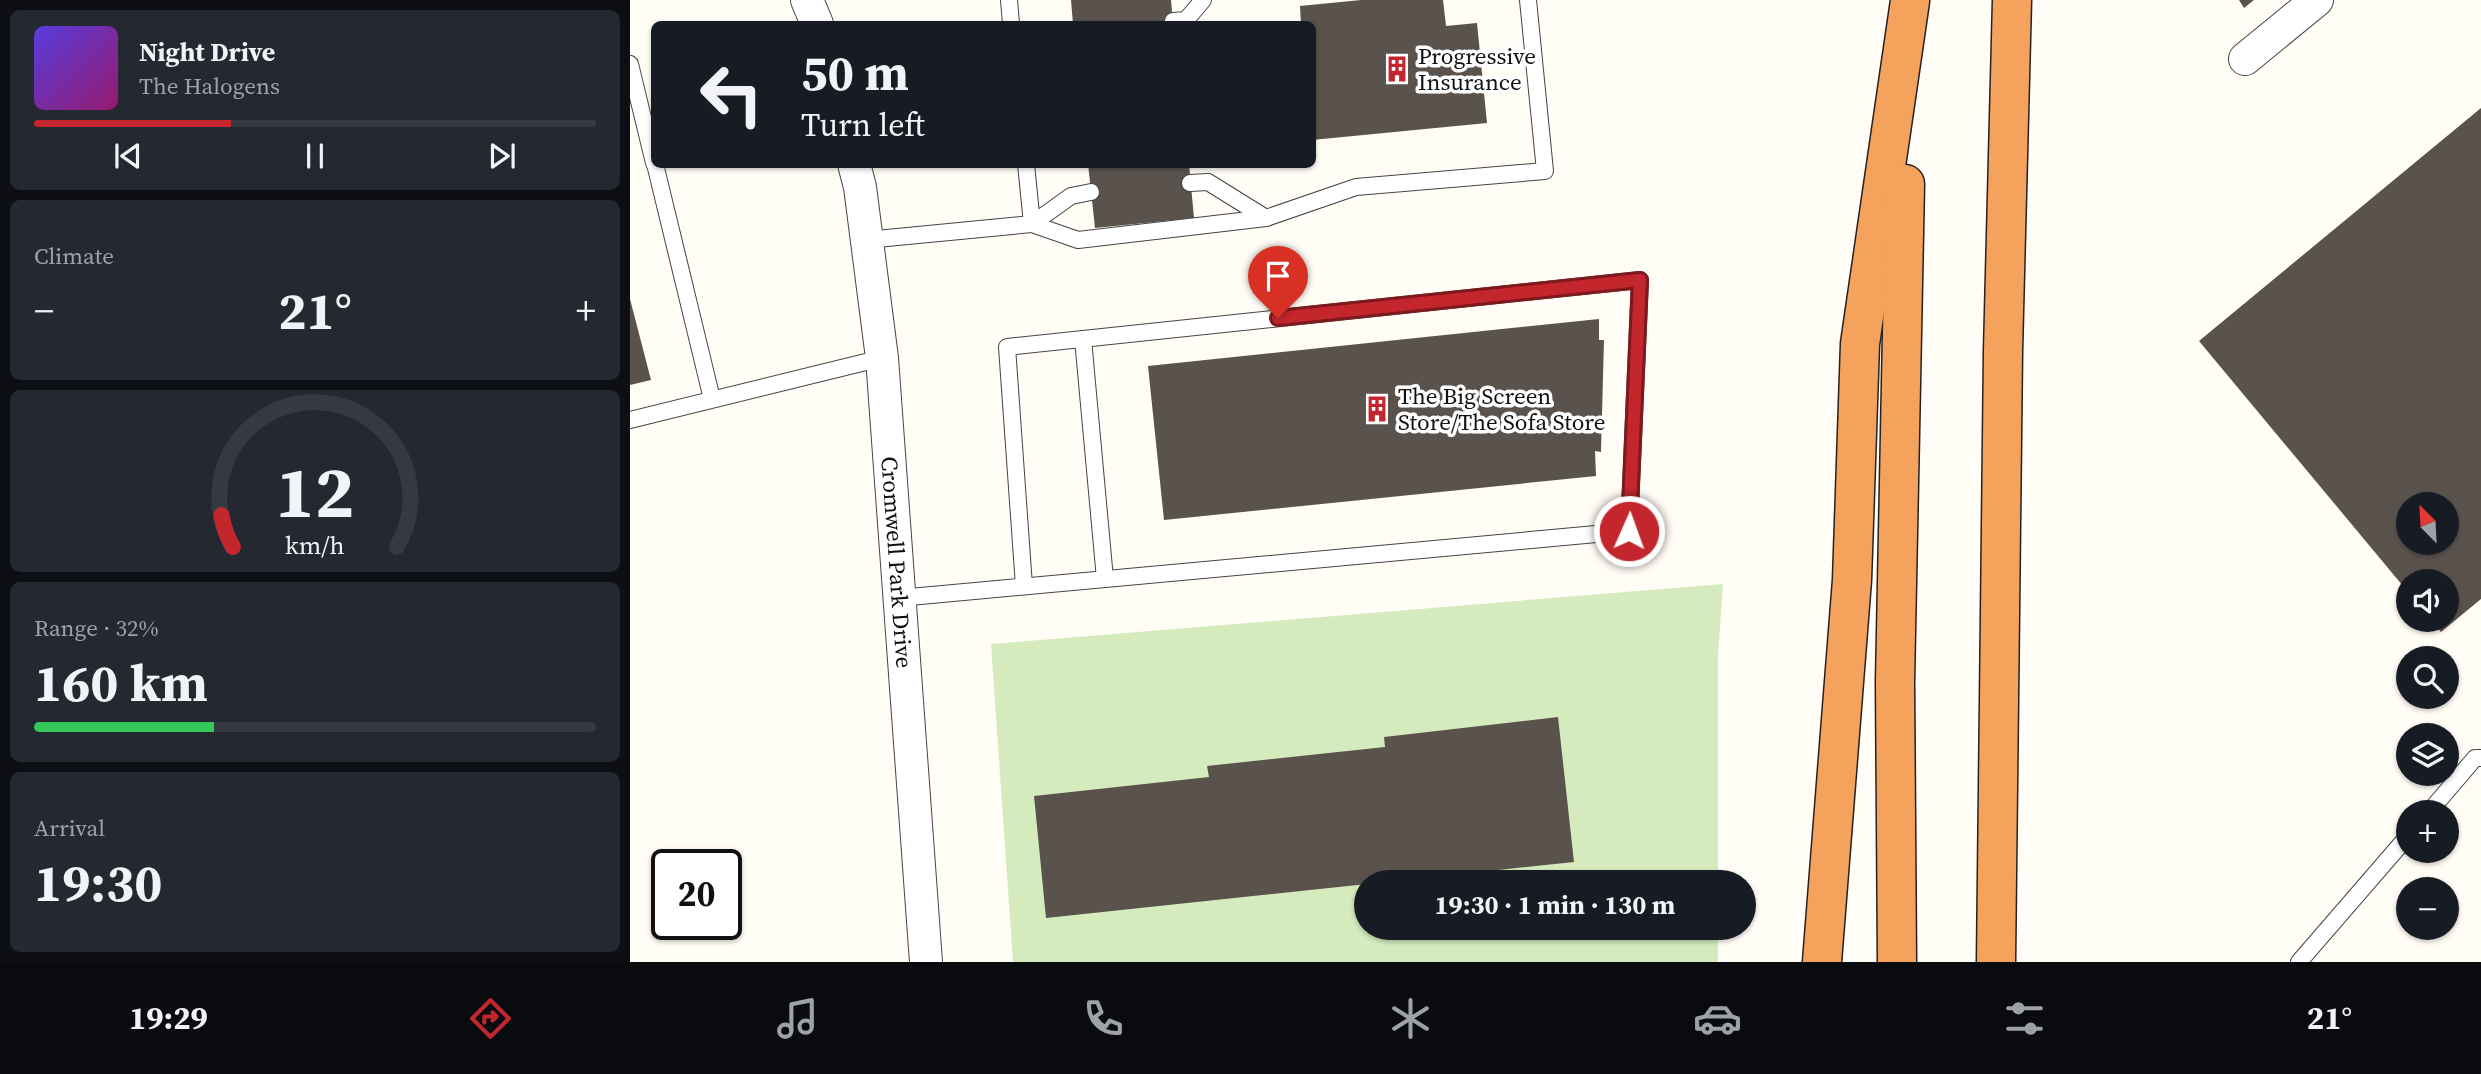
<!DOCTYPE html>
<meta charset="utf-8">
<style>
body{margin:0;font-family:"Source Serif 4",serif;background:#242831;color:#f1f3f6;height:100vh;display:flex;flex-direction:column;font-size:26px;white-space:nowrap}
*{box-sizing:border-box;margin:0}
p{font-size:23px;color:#9ea1a6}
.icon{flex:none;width:38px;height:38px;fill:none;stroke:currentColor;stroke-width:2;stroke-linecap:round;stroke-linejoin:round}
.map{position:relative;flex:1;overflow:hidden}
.drawer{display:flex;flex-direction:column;gap:10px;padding:10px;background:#0d0f14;width:630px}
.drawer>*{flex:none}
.banner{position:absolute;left:21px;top:21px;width:665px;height:147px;border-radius:10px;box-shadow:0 2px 5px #0004;background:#171b24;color:#f1f3f6;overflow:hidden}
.needle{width:46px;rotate:336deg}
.controls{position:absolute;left:1766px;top:492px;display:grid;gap:14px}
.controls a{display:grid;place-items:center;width:63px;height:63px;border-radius:50%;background:#171b24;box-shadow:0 2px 5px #0004;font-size:35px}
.speed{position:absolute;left:21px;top:849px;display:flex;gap:14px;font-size:35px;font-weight:700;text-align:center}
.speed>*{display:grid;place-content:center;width:91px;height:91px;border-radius:50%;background:#171b24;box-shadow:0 2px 5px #0004;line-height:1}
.speed .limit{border:4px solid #111;border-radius:10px;background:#fff;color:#111}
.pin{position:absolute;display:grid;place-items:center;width:60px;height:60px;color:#fff;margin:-72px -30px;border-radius:50% 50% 50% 0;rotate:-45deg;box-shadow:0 0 7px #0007}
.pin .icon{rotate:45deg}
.me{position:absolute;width:77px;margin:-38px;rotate:2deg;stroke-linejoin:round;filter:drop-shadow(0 0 5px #0008)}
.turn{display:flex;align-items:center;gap:24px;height:147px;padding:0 35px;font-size:32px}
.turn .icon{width:91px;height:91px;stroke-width:2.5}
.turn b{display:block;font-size:49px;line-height:60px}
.big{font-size:52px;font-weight:700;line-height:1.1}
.drawer .card{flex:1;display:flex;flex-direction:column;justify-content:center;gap:10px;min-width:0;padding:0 24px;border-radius:10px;background:#242831}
.drawer .dial{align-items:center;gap:0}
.dial svg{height:182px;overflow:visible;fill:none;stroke:#363941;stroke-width:7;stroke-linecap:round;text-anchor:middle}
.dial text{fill:#f1f3f6;stroke:none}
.song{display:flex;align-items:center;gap:21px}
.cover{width:84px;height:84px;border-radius:10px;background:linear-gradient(135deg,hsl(250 70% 55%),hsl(320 70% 35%))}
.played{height:7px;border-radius:4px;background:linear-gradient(90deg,#c4262e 35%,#363941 35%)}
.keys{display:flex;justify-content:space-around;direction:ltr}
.heat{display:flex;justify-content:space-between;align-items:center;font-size:38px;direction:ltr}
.charge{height:10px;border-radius:5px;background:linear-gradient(90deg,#34c759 32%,#363941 0)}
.trip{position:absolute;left:724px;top:870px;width:402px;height:70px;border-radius:35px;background:#171b24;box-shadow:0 2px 5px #0004;font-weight:700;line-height:70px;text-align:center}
.dock{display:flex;height:112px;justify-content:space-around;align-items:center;background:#090b0e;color:#9ea1a6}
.dock .icon{width:49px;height:49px}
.dock .current{color:#c4262e}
.dock b{font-size:32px;color:#f1f3f6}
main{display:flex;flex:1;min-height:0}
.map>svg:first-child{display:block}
.green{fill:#d5ebbd}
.building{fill:#5a524d;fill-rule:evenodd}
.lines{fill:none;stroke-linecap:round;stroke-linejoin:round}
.lane-casing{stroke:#444;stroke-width:18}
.street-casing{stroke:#444;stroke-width:34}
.highway-casing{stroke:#222;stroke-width:41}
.lane{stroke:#fff;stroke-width:16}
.street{stroke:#fff;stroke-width:32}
.highway{stroke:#f5a25d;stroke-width:38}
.route-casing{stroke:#7f191e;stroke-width:18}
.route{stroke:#c4262e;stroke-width:12}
.labels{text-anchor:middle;stroke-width:7;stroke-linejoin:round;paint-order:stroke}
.poi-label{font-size:23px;fill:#111;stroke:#fff;text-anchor:start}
.street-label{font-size:23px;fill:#111;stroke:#fff}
</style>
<main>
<section class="drawer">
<div class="card">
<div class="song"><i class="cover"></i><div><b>Night Drive</b><p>The Halogens</p></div></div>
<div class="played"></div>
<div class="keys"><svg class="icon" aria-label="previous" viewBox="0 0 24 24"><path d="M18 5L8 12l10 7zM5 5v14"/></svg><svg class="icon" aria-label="pause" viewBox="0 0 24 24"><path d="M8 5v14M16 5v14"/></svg><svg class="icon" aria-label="next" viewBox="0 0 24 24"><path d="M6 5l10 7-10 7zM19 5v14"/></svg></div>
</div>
<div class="card"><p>Climate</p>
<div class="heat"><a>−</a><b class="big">21°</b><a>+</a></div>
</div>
<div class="card dial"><svg viewBox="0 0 100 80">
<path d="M14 69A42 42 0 1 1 86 69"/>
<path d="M14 69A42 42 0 0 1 9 55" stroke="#c4262e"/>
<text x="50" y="56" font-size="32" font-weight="700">12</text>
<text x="50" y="72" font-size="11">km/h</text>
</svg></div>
<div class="card"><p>Range · 32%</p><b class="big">160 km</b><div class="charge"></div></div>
<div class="card"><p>Arrival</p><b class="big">19:30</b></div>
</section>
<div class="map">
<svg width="1851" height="962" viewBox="0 0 1851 962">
<rect width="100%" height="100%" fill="#fffdf5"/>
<polygon class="green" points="1093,584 1088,655 1088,882 737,882 737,928 1088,928 1088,962 383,962 361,644"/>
<g class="building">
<polygon points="441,0 541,0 543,24 443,24"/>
<polygon points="731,0 813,0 816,26 847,23 857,123 682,140 682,24 671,24 670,6"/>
<polygon points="1609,0 1624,0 1614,8"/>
<path d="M1851,108V599L1811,632L1801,620H1816V581H1778V592L1569,341ZM1778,504H1816V542H1778Z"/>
<polygon points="458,164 559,164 564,218 465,228"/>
<polygon points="0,299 21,380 0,385"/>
<polygon points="969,319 969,340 974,340 971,452 965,451 966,476 534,520 518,366"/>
<polygon points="928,717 944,862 755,882 737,882 737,884 416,918 404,796 579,777 577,766 755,747 754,737"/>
</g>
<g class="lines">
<g class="lane-casing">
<g id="lane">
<polyline points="379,0 381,24"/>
<polyline points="543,21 556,20 573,0"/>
<polyline points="0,64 24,163"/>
<polyline points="25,164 82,399"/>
<polyline points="396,164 402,224 441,196 461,192"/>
<polyline points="560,183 578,182 636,218"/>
<polyline points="236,240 402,224 448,240 636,218 726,187 915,171 898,0"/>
<polyline points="453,339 475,579"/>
<polyline points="0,420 252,358"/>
<polyline points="269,598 999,531 1010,280 377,347 394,586"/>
<polyline points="1799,812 1845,758 1851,758"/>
<polyline points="1669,962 1778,836"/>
</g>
</g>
<g class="street-casing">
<g id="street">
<polyline points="177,0 187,24"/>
<polyline points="1615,59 1687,0"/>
<path id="s1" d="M224,164L230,187L252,358L296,962"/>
</g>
</g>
<g class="highway-casing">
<g id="highway">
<polyline points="1192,962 1222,580 1230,344 1280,1"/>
<polyline points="1267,962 1265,682 1275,184"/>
<polyline points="1366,962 1373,351 1382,0"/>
</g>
</g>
<use href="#lane" class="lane"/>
<use href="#street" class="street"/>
<use href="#highway" class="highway"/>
</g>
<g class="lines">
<g class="route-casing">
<polyline id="route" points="648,318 1010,280 999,531"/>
</g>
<use href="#route" class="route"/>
</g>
<defs>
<g id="building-bare" transform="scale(2.1)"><path d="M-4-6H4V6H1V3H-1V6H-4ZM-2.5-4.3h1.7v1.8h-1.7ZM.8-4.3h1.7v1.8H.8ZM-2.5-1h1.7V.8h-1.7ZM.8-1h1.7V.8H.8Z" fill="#c4262e" stroke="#fff" stroke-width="2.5" paint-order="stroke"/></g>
</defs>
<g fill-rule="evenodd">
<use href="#building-bare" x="767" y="69"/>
<use href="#building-bare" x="747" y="409"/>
</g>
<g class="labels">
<g class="poi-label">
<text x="788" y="64">Progressive<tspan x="788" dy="26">Insurance</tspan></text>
<text x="768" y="404">The Big Screen<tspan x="768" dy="26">Store/The Sofa Store</tspan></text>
</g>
<g class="street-label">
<text dy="8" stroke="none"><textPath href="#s1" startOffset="401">Cromwell Park Drive</textPath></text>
</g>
</g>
</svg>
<div class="controls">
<a><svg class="needle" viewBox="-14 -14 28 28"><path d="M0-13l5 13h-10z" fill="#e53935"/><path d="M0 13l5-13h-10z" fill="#9ea1a6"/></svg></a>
<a><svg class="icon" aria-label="sound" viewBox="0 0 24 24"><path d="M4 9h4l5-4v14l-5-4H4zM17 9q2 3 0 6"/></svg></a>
<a><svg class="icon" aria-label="search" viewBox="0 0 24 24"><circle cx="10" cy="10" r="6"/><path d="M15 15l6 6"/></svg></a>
<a><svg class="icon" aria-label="layers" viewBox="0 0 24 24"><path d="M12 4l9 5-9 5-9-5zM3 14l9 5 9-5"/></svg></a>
<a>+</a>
<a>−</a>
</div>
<div class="speed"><div class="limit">20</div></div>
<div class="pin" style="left:648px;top:318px;background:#d93025"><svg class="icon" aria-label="arrive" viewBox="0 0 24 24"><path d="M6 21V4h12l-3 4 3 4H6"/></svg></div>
<svg class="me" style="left:999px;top:531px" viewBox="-20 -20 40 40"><circle r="17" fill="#c4262e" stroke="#fff" stroke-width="3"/><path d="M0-11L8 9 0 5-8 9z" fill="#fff"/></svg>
<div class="trip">19:30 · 1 min · 130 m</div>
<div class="banner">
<div class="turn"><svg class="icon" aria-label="left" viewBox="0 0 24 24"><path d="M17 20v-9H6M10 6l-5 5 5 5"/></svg><div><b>50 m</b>Turn left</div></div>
</div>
</div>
</main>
<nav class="dock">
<b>19:29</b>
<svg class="icon current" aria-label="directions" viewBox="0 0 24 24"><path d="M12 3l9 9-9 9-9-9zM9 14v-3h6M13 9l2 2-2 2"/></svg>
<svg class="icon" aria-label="music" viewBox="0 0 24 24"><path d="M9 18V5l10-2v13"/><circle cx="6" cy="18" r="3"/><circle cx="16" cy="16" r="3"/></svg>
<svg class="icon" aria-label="phone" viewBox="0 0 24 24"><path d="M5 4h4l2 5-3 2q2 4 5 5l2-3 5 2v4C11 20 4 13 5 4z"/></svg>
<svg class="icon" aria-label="climate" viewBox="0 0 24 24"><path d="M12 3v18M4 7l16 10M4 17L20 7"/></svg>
<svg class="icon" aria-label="car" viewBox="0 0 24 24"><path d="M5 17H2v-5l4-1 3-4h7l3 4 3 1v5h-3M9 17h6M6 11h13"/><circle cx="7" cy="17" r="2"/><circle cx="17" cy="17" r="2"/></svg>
<svg class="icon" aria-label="filters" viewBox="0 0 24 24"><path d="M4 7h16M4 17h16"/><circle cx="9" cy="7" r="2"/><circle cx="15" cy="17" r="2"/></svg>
<b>21°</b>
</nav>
